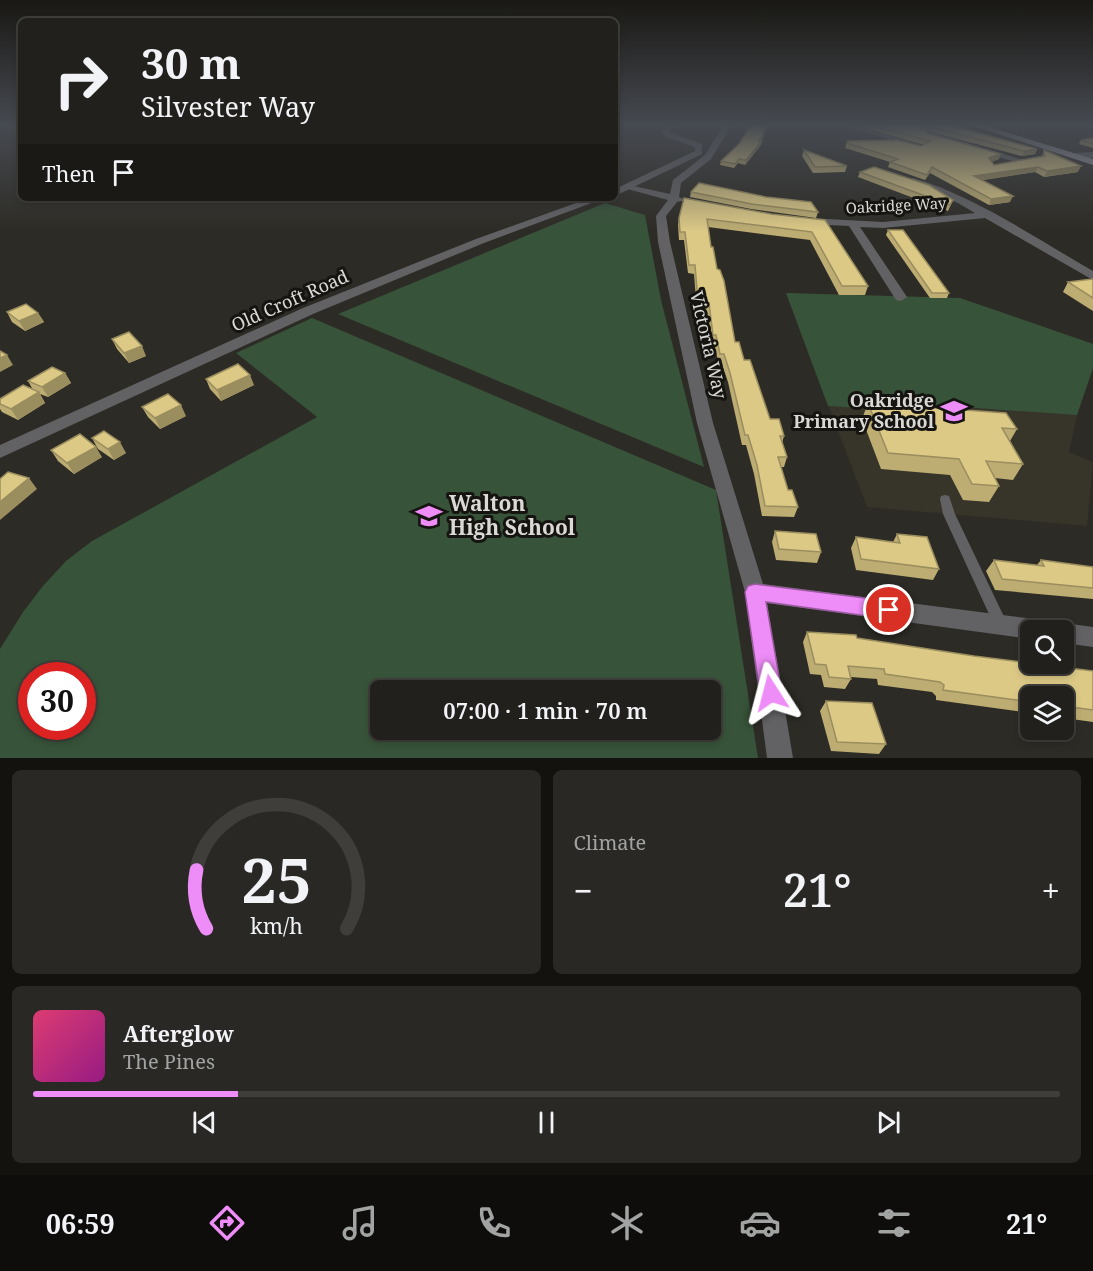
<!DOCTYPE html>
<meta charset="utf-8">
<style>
body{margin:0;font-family:"Noto Serif",serif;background:#2a2825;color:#f1f3f6;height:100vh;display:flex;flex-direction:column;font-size:22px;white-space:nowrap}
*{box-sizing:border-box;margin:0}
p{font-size:20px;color:#a2a3a3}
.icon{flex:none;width:33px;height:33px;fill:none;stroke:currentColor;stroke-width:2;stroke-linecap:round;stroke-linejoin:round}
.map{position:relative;height:758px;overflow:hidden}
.drawer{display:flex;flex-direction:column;gap:12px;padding:12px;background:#13120f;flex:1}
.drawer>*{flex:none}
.banner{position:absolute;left:18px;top:18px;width:600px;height:183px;border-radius:9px;box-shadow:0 3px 9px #0003,0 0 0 2px #3f3e3b;background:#22201c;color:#f1f3f6;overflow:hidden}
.buttons{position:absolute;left:1020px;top:620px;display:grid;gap:12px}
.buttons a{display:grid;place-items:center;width:54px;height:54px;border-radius:9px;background:#22201c;box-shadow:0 3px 9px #0003,0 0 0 2px #3f3e3b;font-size:30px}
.speed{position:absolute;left:18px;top:662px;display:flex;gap:12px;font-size:30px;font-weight:700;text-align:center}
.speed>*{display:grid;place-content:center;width:78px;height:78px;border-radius:50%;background:#22201c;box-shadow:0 3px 9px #0003,0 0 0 2px #3f3e3b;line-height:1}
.speed .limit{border:9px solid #d22;background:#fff;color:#111}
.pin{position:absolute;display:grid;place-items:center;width:51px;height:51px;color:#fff;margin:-26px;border:3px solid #fff;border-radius:50%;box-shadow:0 2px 6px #0007}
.me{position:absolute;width:66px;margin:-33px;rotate:351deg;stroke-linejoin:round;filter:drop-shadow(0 0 4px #0008)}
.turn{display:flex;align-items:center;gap:21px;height:126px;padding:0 24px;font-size:27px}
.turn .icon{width:78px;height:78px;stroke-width:2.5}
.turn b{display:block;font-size:42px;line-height:51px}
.then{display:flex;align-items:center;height:57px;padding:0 24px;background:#0003;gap:12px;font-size:22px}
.big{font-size:45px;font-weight:600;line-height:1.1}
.drawer .widget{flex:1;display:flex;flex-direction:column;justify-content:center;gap:9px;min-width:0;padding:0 21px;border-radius:9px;background:#2a2825}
.drawer .dial{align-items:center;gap:0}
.dial svg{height:156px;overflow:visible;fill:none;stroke:#3f3e3b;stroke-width:7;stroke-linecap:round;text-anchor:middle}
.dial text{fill:#f1f3f6;stroke:none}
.song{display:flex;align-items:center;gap:18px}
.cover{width:72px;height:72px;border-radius:9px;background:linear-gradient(135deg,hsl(340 70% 55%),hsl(310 70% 35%))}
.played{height:6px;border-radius:3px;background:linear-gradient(90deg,#ee8cf8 20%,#3f3e3b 20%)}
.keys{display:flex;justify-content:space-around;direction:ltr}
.heat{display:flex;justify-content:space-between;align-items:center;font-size:33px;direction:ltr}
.drawer .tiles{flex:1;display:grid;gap:12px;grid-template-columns:1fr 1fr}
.widget:last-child{grid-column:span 2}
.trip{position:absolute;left:370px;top:680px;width:351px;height:60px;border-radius:9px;background:#22201c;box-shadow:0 3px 9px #0003,0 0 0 2px #3f3e3b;font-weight:600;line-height:60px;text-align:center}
.tab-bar{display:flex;height:96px;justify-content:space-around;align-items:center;background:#0e0d0b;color:#a2a3a3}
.tab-bar .icon{width:42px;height:42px}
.tab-bar .selected{color:#ee8cf8}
.tab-bar b{font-size:27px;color:#f1f3f6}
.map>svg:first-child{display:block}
.built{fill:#373429}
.green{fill:#375339;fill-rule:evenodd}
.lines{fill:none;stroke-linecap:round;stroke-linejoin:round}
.service{fill:#626265;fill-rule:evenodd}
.minor{fill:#626265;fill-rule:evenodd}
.tertiary{fill:#626265;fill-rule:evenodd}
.primary{fill:#97989e;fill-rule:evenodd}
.wall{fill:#bdad73}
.shaded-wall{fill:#9a8d5e}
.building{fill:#dcc986;stroke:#9a8d5e;stroke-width:1.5}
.route{fill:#ee8cf8;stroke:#9b5ba1;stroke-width:1.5}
.labels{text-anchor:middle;stroke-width:6;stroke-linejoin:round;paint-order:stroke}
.far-street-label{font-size:15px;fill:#dad9d5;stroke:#151411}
.street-label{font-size:18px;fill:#dad9d5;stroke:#151411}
.poi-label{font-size:18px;font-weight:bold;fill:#dad9d5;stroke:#151411;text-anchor:end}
.near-poi-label{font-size:21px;font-weight:bold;fill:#dad9d5;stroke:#151411;text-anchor:start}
</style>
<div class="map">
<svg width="1093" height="758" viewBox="0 0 1093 758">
<rect width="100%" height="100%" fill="#2d2b25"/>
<polygon class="built" points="786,293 960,298 1093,344 1093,368 1077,415 1069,452 1093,462 1087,526 867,507"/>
<g class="green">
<polygon points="605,203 645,215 661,300 704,467 338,314"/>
<polygon points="786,293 960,298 1093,344 1093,368 1077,415 961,407 965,415 828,406"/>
<path d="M312,318L716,490L758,758H0V649L23,612L43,586L66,561L92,541L317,417L236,353ZM32,675H82V726H32ZM381,690H711V729H381Z"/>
</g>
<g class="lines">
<polygon class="service" points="945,495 949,496 955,514 1007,623 1005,627 1000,629 995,627 943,514 940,499 941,496"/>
<g class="minor">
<polygon points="723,126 731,126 711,159 681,183 679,197 686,200 677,202 666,216 670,242 713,423 763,584 1042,620 1050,623 1053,630 1030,630 1030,639 767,603 793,758 767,758 745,592 697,423 658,242 656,216 668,200 624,188 629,185 670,194 673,180 705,155"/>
<polygon points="844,126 856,126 921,145 917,148"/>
<polygon points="926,132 932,132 1026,161 1019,163 926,136"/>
<polygon points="1093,152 1093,158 1075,159 1071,156 1075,153"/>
<path d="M913,178C975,196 1037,239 1093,271V280L985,218L883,228L860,227L907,297L901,301L896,300L849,226L808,224L803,221L808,218L883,222L975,213L958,203L910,183L908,181Z"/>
<polygon points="1064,623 1093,627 1093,647 1064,643 1064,630 1054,630 1056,626"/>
</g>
<g class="tertiary">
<polygon points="666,126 674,126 669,131 671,133 702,144 702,154 615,196 615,189 695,151 695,147 665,137 661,131"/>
<polygon points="590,198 605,198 484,243 313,314 0,458 0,445 303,308 476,239"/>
</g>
<polygon class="primary" points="974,126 986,126 1093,159 1093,165"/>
</g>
<g class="wall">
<polygon points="750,126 768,126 761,141 762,141 761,145 745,165 738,163 734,168 720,165 721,161 740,143"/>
<polygon points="857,126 954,126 1037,149 1035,154 1022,156 927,131 927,133 999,159 991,162 994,165 1042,156 1044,150 1078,172 1044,177 1035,172 981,180 1010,202 989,205 930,173 925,180 888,167 890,162 845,148 847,141 921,146 924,145"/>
<polygon points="1093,138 1093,148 1079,144 1081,140"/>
<polygon points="804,150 847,166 845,172 813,173 802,156"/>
<polygon points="860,172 953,200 948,211 858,177"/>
<polygon points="691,192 818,212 816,218 751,209 690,197"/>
<polygon points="771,214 825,220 868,286 865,295 839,295 810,240 708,227 711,247 735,342 744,360 770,419 784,436 782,443 787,457 784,467 781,467 788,490 798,507 794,517 762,516 754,474 746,445 742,445 728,382 722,364 719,364 714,345 711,344 707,311 697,311 694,274 688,273 684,240 679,240 678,225 679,218"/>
<polygon points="888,230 949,293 947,298 930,298 886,235"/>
<polygon points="1093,279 1093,311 1063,292 1068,282"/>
<polygon points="7,312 38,313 44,322 25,331 12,322"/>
<polygon points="112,339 146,356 129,363 117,349"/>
<polygon points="65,373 71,383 48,397 40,394 45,403 18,420 2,412 0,409 0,399 33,390 28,381"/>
<polygon points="206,379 254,385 221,401 210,389"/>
<polygon points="868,403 1017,429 1010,441 1023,464 1013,480 995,478 999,486 989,502 963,500 950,475 881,469 862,419"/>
<polygon points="142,407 186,416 160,429 148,417"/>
<polygon points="92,438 126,453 114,460 98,449"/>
<polygon points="51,450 102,457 74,474 58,461"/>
<polygon points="775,531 821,552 817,563 776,560 772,542"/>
<polygon points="897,534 939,569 933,580 856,570 851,548 856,537 893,542"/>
<polygon points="994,560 1037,565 1041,560 1093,567 1093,599 995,590 986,571"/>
<polygon points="807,632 857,638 974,656 1093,671 1093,722 1064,718 1064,696 1030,696 1030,713 936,700 936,696 932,692 878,685 877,679 851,677 851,679 845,689 824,687 821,675 810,674 803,642"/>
<polygon points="826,701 886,744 879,754 831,751 820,711"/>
</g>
<g class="shaded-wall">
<polygon points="762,141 761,145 745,165 746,160"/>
<polygon points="1037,149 1035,154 1022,156 1024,151"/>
<polygon points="1001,154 999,159 986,163 989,158"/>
<polygon points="1081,166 1078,172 1044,177 1047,171"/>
<polygon points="1038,167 1035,172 972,182 974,176"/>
<polygon points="1013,196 1010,202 989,205 991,199"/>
<polygon points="38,313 44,322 25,331 19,321"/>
<polygon points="142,346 146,356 129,363 124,353"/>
<polygon points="7,355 13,365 0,372 0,358"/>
<polygon points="65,373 71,383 48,397 42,387"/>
<polygon points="250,375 254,385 221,401 217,390"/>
<polygon points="39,392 45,403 18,420 11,409"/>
<polygon points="181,405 186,416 160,429 155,418"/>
<polygon points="120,442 126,453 114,460 108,449"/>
<polygon points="96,447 102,457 74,474 67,463"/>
<polygon points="29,478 37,489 0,520 0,502"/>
</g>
<g class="building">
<polygon points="750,126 767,126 759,141 762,141 746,160 739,159 735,164 721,161 740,143"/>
<polygon points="875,126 926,126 927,133 1001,154 989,158 994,165 1044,156 1044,150 1081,166 1047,171 1038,167 974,176 1013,196 991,199 932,167 927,175 890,162 898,159 847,143 847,141 898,140 921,146 930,141"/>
<polygon points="928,126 954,126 1037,149 1024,151"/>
<polygon points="1093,138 1093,144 1081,140"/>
<polygon points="804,150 847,166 815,167"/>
<polygon points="874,167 929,185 953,200 950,205 860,172"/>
<polygon points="699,183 766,197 811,202 818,212 752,204 691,192"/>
<polygon points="684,198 771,214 825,220 868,286 842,286 812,232 707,219 711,247 713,247 717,269 720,270 724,281 735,342 739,342 744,360 750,360 770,419 779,419 784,436 780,436 787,457 778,457 788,490 792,490 798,507 765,506 757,465 748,435 745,435 730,373 724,354 720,354 716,335 713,335 709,303 698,302 695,265 689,265 685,232 680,232 679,218"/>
<polygon points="888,230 903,230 949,293 932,293"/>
<polygon points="1093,279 1093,298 1068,282"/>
<polygon points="26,304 38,313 19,321 7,312"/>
<polygon points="129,332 142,346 124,353 112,339"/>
<polygon points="0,351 7,355 0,358"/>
<polygon points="238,364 250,375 217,390 206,379"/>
<polygon points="52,367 65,373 42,387 28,381"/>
<polygon points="23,385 39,392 11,409 0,404 0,399"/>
<polygon points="168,394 181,405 155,418 142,407"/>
<polygon points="868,403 1006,413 1017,429 1002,428 1023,464 986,461 999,486 972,484 959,459 888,453"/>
<polygon points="104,431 120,442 108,449 92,438"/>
<polygon points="80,434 96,447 67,463 51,450"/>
<polygon points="8,472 29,478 0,502 0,479"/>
<polygon points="775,531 816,534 821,552 779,549"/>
<polygon points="897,534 927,537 939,569 861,559 856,537 900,543"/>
<polygon points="994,560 1044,566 1041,560 1093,567 1093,588 1002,579"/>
<polygon points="807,632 856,635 857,638 974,656 1093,671 1093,710 1064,706 1064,696 1030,696 1030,702 943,690 944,685 940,682 885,674 884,669 848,666 851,679 829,677 826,665 815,664"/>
<polygon points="826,701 872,703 886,744 837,742"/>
</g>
<linearGradient id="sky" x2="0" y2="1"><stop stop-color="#191814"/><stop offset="0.54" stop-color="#464a51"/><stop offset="1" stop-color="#464a51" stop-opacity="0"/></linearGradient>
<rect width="1093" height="232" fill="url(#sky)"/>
<polygon class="route" points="755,584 889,601 896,604 899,610 896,616 889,619 766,602 782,693 778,700 771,704 763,700 760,693 745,592 748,586"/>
<defs>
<g id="school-bare" transform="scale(2.07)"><path d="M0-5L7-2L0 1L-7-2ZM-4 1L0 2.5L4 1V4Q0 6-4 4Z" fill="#ee8cf8" stroke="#151411" stroke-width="2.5" paint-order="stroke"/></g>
</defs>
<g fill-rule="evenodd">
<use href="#school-bare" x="954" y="411"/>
<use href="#school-bare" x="429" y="516"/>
</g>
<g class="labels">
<g class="far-street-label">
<text transform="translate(896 206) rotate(-3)" y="5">Oakridge Way</text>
</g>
<g class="street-label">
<text transform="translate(290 301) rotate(-24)" y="6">Old Croft Road</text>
<text transform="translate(708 345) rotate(77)" y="6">Victoria Way</text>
</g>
<g class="poi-label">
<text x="934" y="407">Oakridge<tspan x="934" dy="21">Primary School</tspan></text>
</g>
<g class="near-poi-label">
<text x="449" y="511">Walton<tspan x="449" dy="24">High School</tspan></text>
</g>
</g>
</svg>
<div class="buttons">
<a><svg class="icon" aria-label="search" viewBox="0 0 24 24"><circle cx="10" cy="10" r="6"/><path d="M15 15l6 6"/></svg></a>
<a><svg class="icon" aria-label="layers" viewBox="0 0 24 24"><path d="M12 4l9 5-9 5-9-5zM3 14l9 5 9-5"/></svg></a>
</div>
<div class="speed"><div class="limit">30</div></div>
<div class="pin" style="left:889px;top:610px;background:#d93025"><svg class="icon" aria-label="arrive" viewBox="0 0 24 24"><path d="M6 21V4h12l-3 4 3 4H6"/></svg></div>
<svg class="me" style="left:771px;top:693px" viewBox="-20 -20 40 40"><path d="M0-17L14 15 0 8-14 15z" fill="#ee8cf8" stroke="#fff" stroke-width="4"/></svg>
<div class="trip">07:00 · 1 min · 70 m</div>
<div class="banner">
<div class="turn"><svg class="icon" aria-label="right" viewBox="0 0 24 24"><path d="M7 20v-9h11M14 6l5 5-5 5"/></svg><div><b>30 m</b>Silvester Way</div></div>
<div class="then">Then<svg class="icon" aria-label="arrive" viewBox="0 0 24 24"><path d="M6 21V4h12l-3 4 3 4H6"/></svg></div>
</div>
</div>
<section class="drawer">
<div class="tiles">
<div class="widget dial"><svg viewBox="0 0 100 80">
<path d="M14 69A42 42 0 1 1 86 69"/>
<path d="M14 69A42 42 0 0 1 9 39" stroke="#ee8cf8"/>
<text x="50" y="56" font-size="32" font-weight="700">25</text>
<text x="50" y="72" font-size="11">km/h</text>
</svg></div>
<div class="widget"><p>Climate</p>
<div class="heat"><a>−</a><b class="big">21°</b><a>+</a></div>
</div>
<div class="widget">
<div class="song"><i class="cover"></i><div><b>Afterglow</b><p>The Pines</p></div></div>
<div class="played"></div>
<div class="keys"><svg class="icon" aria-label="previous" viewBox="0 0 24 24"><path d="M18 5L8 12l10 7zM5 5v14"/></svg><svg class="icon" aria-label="pause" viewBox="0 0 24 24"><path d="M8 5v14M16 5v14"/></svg><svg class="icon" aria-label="next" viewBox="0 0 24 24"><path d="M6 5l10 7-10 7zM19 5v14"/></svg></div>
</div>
</div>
</section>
<nav class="tab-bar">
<b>06:59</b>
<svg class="icon selected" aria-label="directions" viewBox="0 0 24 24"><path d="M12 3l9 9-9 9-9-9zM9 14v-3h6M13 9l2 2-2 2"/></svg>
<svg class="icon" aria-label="music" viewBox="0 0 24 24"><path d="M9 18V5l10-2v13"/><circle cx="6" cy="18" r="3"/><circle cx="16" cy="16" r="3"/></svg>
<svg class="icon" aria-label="phone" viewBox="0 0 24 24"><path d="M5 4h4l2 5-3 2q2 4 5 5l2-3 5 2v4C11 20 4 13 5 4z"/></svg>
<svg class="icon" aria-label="climate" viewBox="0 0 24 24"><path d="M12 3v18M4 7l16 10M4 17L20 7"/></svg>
<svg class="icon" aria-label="car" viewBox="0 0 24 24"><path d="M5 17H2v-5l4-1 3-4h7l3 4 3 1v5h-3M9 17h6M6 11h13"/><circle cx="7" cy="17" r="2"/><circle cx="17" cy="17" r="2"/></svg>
<svg class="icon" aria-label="filters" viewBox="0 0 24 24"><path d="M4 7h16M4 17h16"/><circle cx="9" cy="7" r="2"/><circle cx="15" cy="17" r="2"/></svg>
<b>21°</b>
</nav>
